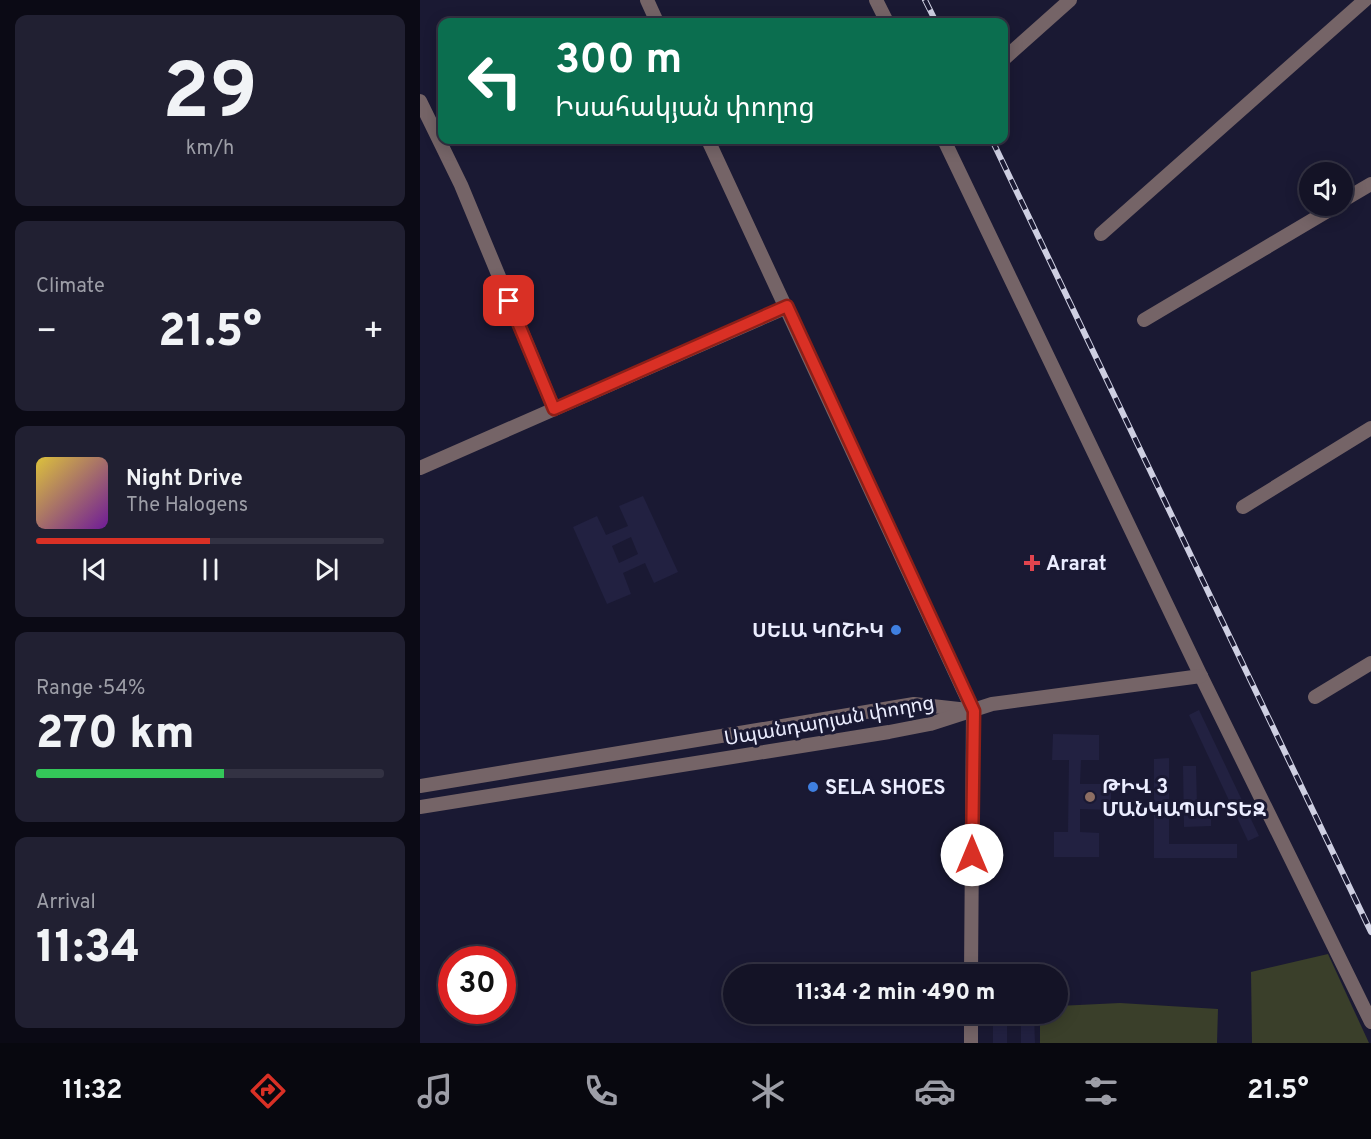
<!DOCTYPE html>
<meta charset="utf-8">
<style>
body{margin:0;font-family:Overpass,"Noto Sans Armenian",sans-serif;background:#212032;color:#f1f3f6;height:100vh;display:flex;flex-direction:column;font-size:22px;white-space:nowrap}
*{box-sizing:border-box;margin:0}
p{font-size:20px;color:#9d9ea7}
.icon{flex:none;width:33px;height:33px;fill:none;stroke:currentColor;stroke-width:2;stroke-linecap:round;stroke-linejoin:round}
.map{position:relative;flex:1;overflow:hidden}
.panel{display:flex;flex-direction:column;gap:15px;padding:15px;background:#0b0a15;width:420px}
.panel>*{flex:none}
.guide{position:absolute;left:18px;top:18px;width:570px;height:126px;border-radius:12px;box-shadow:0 3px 15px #0003,0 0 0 2px #333243;background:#0b6e4f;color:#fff;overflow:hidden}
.fabs{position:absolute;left:879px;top:162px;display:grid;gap:12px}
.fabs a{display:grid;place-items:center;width:54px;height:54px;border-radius:50%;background:#141326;box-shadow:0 3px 15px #0003,0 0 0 2px #333243;font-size:30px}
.speed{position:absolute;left:18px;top:946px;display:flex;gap:12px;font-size:30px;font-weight:700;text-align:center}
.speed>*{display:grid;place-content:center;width:78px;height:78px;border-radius:50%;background:#141326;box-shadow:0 3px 15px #0003,0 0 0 2px #333243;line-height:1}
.speed .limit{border:9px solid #d22;background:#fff;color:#111}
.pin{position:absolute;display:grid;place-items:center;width:51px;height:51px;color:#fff;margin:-26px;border-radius:12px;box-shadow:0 3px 9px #0006}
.me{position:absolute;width:66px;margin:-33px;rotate:0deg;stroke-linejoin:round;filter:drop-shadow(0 0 4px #0008)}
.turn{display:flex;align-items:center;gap:21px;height:126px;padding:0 18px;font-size:27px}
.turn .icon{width:78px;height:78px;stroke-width:2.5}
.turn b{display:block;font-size:42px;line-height:51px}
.big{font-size:45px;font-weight:800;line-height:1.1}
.panel .tile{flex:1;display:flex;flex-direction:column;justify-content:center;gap:9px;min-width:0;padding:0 21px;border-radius:12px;background:#212032}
.panel .dial{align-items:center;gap:0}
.dial b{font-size:78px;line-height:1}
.song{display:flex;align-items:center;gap:18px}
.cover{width:72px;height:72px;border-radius:9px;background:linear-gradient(135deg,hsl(50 70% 55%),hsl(280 70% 35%))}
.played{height:6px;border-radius:3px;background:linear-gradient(90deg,#d93025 50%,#333243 50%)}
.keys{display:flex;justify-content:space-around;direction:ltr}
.heat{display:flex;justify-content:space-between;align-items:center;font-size:33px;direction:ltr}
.charge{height:9px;border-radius:4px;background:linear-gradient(90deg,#34c759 54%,#333243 0)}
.trip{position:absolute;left:303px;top:964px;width:345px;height:60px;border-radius:30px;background:#141326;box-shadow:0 3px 15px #0003,0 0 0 2px #333243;font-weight:800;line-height:60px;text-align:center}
.dock{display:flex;height:96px;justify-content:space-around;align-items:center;background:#08080f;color:#9d9ea7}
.dock .icon{width:42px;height:42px}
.dock .on{color:#d93025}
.dock b{font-size:27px;color:#f1f3f6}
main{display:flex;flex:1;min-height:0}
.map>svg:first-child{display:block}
.built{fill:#222141;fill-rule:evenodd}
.green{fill:#3a3f2a}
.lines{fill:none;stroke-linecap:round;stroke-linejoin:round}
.minor{stroke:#756467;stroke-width:14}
.rail-casing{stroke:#cecfe2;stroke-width:6}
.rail{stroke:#1a1933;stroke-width:4;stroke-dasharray:11;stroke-linecap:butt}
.route-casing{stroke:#8d1f18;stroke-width:15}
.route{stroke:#d93025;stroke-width:10}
.health-dot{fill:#e0444e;stroke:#1a1933;stroke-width:2}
.shop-dot{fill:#3f7fe0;stroke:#1a1933;stroke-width:2}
.education-dot{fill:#8d6e63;stroke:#1a1933;stroke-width:2}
.labels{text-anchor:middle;stroke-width:6;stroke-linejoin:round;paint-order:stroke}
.poi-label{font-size:20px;font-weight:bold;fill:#ebedff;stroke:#1a1933;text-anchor:start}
.street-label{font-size:20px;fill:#ebedff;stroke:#1a1933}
</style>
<main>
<section class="panel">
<div class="tile dial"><b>29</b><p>km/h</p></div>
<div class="tile"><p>Climate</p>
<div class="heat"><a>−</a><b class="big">21.5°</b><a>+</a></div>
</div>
<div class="tile">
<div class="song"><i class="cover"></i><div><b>Night Drive</b><p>The Halogens</p></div></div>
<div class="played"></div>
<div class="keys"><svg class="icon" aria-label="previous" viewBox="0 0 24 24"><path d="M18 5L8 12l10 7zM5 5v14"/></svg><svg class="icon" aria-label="pause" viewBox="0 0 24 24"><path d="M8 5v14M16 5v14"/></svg><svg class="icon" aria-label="next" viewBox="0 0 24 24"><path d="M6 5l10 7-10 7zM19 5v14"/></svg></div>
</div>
<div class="tile"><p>Range · 54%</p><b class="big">270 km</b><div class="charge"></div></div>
<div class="tile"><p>Arrival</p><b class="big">11:34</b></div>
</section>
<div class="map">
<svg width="951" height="1043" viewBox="0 0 951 1043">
<rect width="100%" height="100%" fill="#1a1933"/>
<g class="built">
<path d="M223,496L258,572L234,583L225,563L203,573L211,594L187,604L153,527L177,516L186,535L208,526L199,506ZM211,537L218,554L199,563L192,546Z"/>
<polygon points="779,710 839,836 828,841 769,715"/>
<polygon points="633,734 679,735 679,760 661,760 660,784 691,784 691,810 660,809 660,832 679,833 679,857 634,857 634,832 648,832 649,760 632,760"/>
<polygon points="749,758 749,844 817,844 817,858 734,858 734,759"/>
<polygon points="763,766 776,766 777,805 791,806 791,826 764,827"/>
<rect x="573" y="1014" width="14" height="29"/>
<polygon points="601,1014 614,1014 615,1043 601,1043"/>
</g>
<g class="green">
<polygon points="908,954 949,1043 832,1043 831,972"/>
<polygon points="700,1003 798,1009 797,1043 620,1043 620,1014 638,1014 638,1006"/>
</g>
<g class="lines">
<g class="minor">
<polyline points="227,0 237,22"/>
<polyline points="456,0 467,22"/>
<polyline points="585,58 650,0"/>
<polyline points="0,101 41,185 134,409"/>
<polyline points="288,140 553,711 551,975"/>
<polyline points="524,140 781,676 951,1022"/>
<polyline points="922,201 951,184"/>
<polyline points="681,234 945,0"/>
<polyline points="724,320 916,206"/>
<polyline points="0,468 367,307"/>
<polyline points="823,507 951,428"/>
<polyline points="895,697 951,663"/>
<polyline points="0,786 494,704 548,710"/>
<polyline points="0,807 469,732 510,724 572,704 781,676"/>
<polyline points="551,1014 551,1043"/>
</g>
<g class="rail-casing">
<g id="rail">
<polyline points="505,0 516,22"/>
<polyline points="572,140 951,932"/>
</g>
</g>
<use href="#rail" class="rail"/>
</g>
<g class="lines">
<g class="route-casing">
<polyline id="route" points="89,301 134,409 367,306 554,711 552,855"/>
</g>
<use href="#route" class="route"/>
</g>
<path class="health-dot" d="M609 554h6v6h6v6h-6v6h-6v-6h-6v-6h6z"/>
<g class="shop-dot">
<circle cx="476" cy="630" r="6"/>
<circle cx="393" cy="787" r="6"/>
</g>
<circle class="education-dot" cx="670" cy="797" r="6"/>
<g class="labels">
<g class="poi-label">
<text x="626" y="570">Ararat</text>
<text x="464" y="637" text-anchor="end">ՍԵԼԱ ԿՈՇԻԿ</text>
<text x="682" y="793">ԹԻՎ 3<tspan x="682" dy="23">ՄԱՆԿԱՊԱՐՏԵԶ</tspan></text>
<text x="405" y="794">SELA SHOES</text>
</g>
<g class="street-label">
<text transform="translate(409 720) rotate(-10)" y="7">Սպանդարյան փողոց</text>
</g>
</g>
</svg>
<div class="fabs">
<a><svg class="icon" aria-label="sound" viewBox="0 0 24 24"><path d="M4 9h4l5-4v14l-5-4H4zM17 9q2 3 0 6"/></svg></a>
</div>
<div class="speed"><div class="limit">30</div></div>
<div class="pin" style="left:89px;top:301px;background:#d93025"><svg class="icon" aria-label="arrive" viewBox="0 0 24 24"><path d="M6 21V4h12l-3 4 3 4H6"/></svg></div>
<svg class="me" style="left:552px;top:855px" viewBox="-20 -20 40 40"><circle r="19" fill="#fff"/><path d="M0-13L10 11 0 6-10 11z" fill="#d93025"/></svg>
<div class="trip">11:34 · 2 min · 490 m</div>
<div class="guide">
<div class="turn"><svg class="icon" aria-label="left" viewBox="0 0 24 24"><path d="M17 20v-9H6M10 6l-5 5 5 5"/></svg><div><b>300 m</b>Իսահակյան փողոց</div></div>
</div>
</div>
</main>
<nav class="dock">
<b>11:32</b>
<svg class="icon on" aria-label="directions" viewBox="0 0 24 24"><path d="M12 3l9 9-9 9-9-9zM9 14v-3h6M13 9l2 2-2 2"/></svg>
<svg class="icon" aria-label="music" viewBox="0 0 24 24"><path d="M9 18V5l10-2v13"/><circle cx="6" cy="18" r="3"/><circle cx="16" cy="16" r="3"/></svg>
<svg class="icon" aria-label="phone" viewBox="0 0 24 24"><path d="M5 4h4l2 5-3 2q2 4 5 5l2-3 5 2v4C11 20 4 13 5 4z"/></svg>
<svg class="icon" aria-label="climate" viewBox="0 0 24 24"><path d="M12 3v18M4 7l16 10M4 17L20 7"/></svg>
<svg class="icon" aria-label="car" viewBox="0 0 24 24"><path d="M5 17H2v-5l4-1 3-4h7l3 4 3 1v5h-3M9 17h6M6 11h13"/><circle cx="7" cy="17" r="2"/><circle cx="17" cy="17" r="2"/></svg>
<svg class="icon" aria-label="filters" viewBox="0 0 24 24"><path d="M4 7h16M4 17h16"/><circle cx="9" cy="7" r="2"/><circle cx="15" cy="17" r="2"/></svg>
<b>21.5°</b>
</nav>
